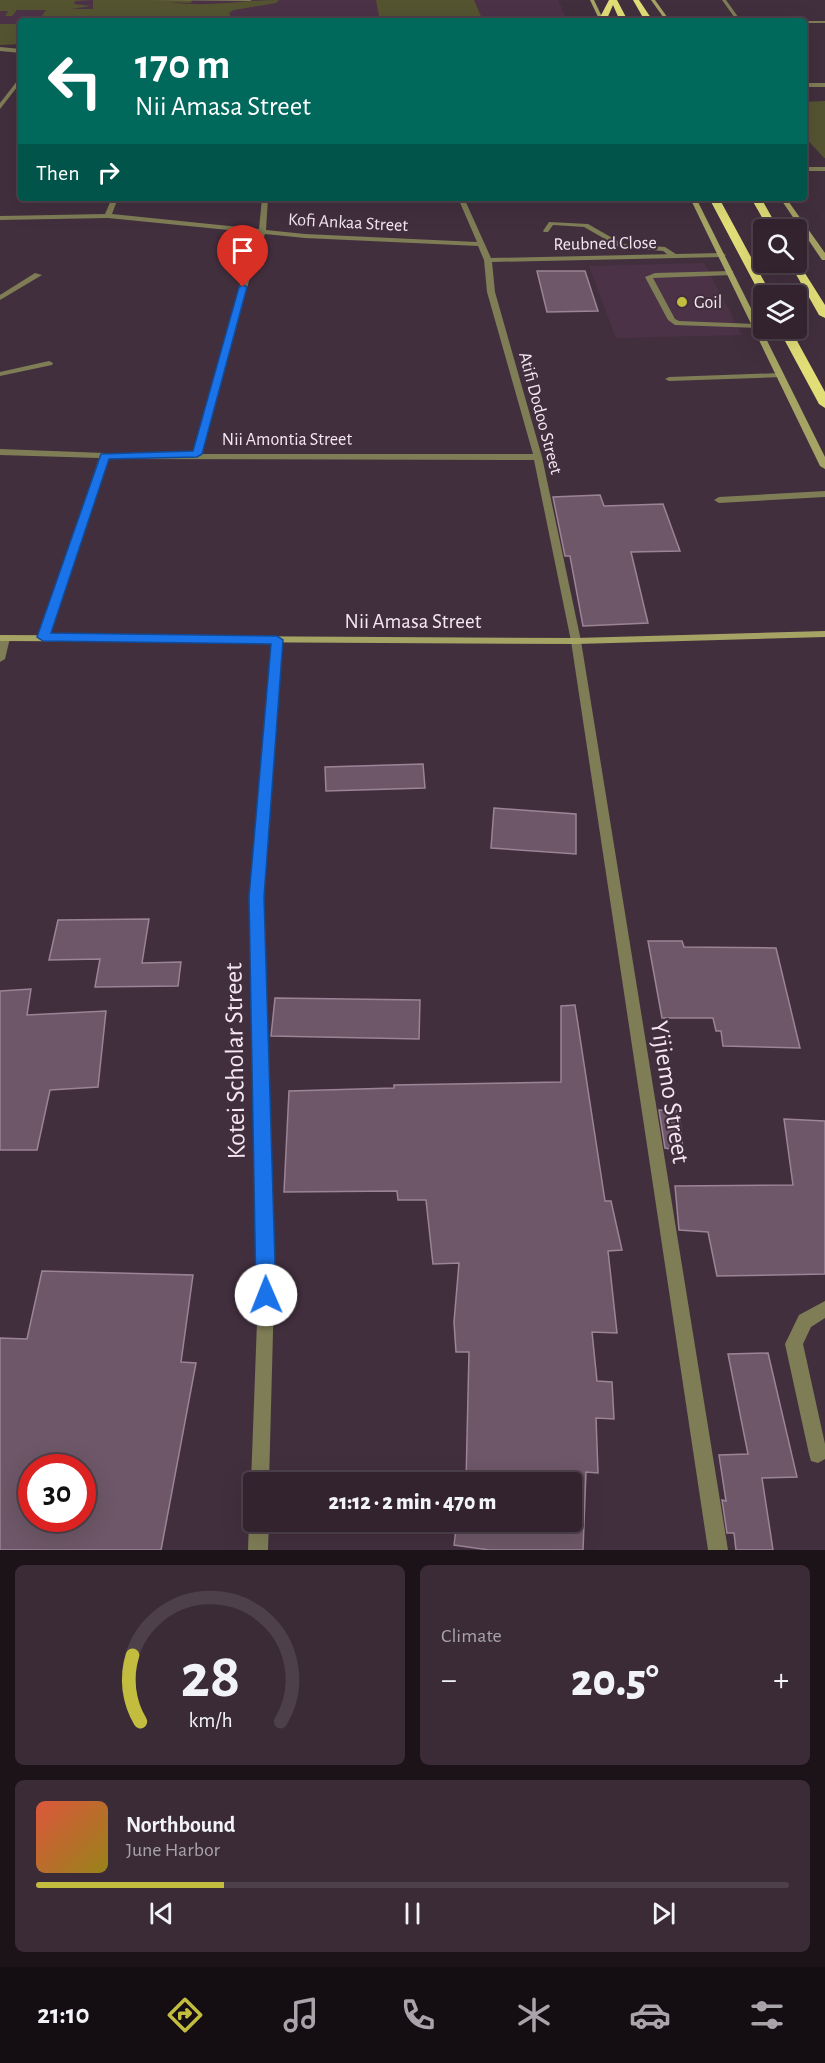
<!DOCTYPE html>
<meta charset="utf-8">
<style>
body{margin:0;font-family:"Alegreya Sans",sans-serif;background:#3a2b36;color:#f1f3f6;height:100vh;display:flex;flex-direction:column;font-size:22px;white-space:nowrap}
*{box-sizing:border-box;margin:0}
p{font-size:20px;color:#a8a4aa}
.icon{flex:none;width:33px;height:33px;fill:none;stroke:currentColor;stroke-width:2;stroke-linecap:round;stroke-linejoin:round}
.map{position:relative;height:1550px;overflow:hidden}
.sheet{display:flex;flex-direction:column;gap:15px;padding:15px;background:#1c1319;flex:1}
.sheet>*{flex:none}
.hud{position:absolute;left:18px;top:18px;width:789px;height:183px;border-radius:6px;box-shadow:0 6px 24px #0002,0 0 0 2px #4d404a;background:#00695c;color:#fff;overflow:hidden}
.buttons{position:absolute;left:753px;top:219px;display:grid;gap:12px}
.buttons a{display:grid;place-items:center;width:54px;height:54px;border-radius:6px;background:#32232e;box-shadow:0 6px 24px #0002,0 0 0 2px #4d404a;font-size:30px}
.speed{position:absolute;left:18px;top:1454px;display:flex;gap:12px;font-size:30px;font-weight:700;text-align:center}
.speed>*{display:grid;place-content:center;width:78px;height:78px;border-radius:50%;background:#32232e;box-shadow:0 6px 24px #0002,0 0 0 2px #4d404a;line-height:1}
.speed .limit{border:9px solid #d22;background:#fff;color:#111}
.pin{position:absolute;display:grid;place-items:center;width:51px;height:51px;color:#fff;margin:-62px -26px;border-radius:50% 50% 50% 0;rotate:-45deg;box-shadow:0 0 6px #0007}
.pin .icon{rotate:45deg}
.me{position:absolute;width:66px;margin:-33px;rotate:359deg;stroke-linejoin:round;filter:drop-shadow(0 0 4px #0008)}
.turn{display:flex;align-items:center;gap:21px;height:126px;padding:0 18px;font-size:27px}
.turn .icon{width:78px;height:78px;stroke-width:2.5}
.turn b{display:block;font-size:42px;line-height:51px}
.then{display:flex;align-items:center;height:57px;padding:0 18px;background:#0003;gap:12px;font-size:22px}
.big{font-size:45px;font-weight:800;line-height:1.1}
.sheet .card{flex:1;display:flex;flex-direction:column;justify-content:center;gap:9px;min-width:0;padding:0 21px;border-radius:9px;background:#3a2b36}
.sheet .dial{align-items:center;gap:0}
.dial svg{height:156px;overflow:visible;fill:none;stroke:#4d404a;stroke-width:7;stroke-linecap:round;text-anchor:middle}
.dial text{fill:#f1f3f6;stroke:none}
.song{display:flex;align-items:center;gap:18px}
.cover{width:72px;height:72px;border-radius:9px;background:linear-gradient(135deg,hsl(10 70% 55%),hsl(50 70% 35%))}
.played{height:6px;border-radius:3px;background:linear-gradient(90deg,#c2bd3f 25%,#4d404a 25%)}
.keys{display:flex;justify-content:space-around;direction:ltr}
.heat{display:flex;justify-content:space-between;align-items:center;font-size:33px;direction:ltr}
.sheet .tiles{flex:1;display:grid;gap:15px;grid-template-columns:1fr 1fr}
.card:last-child{grid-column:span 2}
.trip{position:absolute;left:243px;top:1472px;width:339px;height:60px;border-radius:6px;background:#32232e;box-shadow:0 6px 24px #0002,0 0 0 2px #4d404a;font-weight:800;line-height:60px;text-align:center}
.dock{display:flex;height:96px;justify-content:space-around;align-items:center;background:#140e12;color:#a8a4aa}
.dock .icon{width:42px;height:42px}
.dock .selected{color:#c2bd3f}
.dock b{font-size:27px;color:#f1f3f6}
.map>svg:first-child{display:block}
.built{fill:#4c3247}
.green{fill:#555431}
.building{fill:#6d5768;stroke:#9c8497;stroke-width:1.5;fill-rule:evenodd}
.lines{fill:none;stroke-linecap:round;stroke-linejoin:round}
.lane{fill:#7e7d56;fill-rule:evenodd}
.street{fill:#7e7d56;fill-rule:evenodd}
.secondary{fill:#a6a464;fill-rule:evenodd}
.highway{fill:#e1de78;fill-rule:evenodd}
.route{fill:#1a73e8;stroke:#114b97;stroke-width:1.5}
.poi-dot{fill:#c2bd3f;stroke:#422f3e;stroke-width:2}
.labels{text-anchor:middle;stroke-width:4.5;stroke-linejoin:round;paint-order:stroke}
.far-street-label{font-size:18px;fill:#f4e7f1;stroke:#422f3e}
.far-poi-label{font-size:18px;fill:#f4e7f1;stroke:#422f3e;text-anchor:start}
.street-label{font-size:21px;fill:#f4e7f1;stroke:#422f3e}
.near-street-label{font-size:26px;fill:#f4e7f1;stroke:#422f3e}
</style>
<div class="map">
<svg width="825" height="1550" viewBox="0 0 825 1550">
<rect width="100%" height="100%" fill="#422f3e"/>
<g class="built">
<polygon points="0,0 558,0 567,21 21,21 0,43"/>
<polygon points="704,263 742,335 616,338 589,266"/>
</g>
<g class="green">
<path d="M0,0H91L75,1L74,4L91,6L71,9H93V0H192L191,3L170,2C207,8 242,0 279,0L276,3L234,10L229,13L233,21H80L99,16L41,17L46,10H17L12,16H5L8,11H0Z"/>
<polygon points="376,0 474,0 483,21 380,21"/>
<polygon points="24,18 49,18 48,21 21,21 21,44 0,45 0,24 16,24"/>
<polygon points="825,101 825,158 824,158 804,136 804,102"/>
</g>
<g class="building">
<polygon points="537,271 585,271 598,311 547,312"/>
<polygon points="600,495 604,506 663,504 680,551 631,552 648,623 583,626 570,556 565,556 553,497"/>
<polygon points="423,764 425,788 326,791 325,767"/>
<polygon points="494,808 576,814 576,854 491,848"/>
<polygon points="149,919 142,963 181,962 178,986 95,987 100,959 49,960 58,920"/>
<polygon points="648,941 682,941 684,947 776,948 800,1048 723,1046 721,1031 716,1031 713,1018 662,1018"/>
<polygon points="31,989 27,1015 106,1011 98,1087 50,1090 37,1150 0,1150 0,991"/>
<polygon points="275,998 420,1000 419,1039 271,1036"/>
<polygon points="575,1005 605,1201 611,1201 622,1250 608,1251 617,1333 592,1332 597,1381 612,1382 614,1419 596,1418 598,1473 586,1472 583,1550 489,1550 454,1545 457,1521 572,1521 572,1482 466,1482 469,1352 456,1352 454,1322 459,1263 433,1264 426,1200 398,1200 397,1191 284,1192 289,1091 394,1088 394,1085 561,1082 561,1006"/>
<polygon points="659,1110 679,1111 683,1151 665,1148"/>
<polygon points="784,1119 825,1121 825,1274 717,1276 708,1232 679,1230 675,1186 793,1185"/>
<path d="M42,1271L193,1275L181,1362L196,1363L161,1550H0V1338L27,1339ZM32,1467H82V1518H32Z"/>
<polygon points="768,1353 797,1477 762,1478 773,1550 736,1550 734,1533 727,1533 722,1500 726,1501 719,1455 748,1454 728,1354"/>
</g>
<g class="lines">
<g class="lane">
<polygon points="148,0 252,0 250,1"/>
<polygon points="549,222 588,224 623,244 665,247 679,256 672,258 663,251 619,247 584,227 553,225 548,232 544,232 543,231"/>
<polygon points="730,271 733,271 733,275 653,278 675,319 679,321 756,324 760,326 759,328 675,325 668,320 645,277 655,273"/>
<polygon points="780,373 784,375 783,377 669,381 665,379 669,377"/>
<polygon points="825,491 825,497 719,503 714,500 719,497"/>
<polygon points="825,1301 825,1318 811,1327 803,1344 825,1444 825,1459 818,1463 811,1461 809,1454 785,1344 799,1315"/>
</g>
<g class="street">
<polygon points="722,0 726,0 741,21 737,21"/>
<polygon points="802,21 825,21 825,23 804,23"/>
<polygon points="0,47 21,49 21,53 0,51"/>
<polygon points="21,76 21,82 0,109 0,103"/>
<rect x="804" y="83" width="21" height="4"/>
<rect x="804" y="167" width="21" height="4"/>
<path d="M112,198H118L112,214L259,229L262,198H268L266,230L305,234L477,242L458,198H464L491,258L722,253L726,255L722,257L492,262L495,292L542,457L581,641L728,1550H708L571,641L534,460L108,459L48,637L47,639H39L38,637L99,458L0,455V449L104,453L193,454L245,266L258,233L108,218L0,220V216L105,214ZM265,234L305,238L478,246L484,260L487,292L533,454H202L253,266Z"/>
<polygon points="35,273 42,275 0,300 0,295"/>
<polygon points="49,361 53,363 52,365 0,376 0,372"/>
<polygon points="5,635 10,638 5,659 0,662 0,637"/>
<polygon points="277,637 282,640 264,897 274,1295 269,1482 254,1482 254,1489 251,1482 258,1295 250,897 272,640"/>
<polygon points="252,1514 254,1521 269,1521 268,1550 248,1550 249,1521"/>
</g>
<g class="secondary">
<polygon points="590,0 594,0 604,21 600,21"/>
<polygon points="651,0 655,0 670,21 666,21"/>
<polygon points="690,198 696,198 825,457 825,469 820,466"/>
<polygon points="780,198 786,198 825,253 825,260 822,260"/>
<polygon points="825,631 825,637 576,644 0,641 0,635 576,638"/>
</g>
<g class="highway">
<polygon points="609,0 617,0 628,21 620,21 613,5 606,21 598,21"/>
<polygon points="633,0 639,0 653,21 645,21"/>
<polygon points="709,198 719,198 772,296 764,296 764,298 761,296"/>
<polygon points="751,198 761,198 779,230 769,230"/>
<polygon points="796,259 825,305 825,318 819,315 789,262 796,262"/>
<polygon points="778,328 790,328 825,392 825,408 819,404"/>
</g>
</g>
<polygon class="route" points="243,285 247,287 202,454 197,457 109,459 51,633 277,636 283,640 264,897 276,1295 273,1301 266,1304 259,1301 256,1295 249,897 271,644 43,641 37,637 101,454 193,451 239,287"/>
<circle class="poi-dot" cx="682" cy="302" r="6"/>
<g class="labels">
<g class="far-street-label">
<text transform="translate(348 222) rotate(3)" y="6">Kofi Ankaa Street</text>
<text transform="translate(605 243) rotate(-1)" y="6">Reubned Close</text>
<text transform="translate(541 413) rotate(75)" y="6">Atifi Dodoo Street</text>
<text x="287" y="445">Nii Amontia Street</text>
</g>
<g class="far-poi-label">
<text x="694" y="308">Goil</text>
</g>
<g class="street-label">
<text x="413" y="628">Nii Amasa Street</text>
</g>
<g class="near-street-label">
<text transform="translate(234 1061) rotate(-91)" y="9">Kotei Scholar Street</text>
<text transform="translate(671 1092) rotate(81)" y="9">Yijiemo Street</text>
</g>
</g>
</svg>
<div class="buttons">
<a><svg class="icon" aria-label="search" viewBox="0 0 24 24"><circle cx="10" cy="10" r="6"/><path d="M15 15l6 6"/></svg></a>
<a><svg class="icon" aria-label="layers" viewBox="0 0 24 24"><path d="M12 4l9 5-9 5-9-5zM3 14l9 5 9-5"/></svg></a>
</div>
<div class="speed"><div class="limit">30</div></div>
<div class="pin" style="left:243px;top:287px;background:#d93025"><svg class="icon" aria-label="arrive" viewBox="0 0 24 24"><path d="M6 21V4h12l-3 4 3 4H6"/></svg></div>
<svg class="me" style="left:266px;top:1295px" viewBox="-20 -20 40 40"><circle r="19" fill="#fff"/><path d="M0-13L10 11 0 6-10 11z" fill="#1a73e8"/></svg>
<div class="trip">21:12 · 2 min · 470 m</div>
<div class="hud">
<div class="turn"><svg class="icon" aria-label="left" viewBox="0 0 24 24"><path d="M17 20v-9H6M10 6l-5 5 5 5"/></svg><div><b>170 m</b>Nii Amasa Street</div></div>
<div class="then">Then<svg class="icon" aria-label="right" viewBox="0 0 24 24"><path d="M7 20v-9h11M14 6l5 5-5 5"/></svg></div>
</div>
</div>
<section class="sheet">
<div class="tiles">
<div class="card dial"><svg viewBox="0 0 100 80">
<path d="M14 69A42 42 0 1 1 86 69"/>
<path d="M14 69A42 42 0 0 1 10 35" stroke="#c2bd3f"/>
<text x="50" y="56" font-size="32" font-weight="700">28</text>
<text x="50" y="72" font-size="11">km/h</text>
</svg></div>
<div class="card"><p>Climate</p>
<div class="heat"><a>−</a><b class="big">20.5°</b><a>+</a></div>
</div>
<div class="card">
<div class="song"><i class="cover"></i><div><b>Northbound</b><p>June Harbor</p></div></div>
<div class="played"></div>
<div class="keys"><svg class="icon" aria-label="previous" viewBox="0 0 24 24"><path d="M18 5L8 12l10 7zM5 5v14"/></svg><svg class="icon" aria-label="pause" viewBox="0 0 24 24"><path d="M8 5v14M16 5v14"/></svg><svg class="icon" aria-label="next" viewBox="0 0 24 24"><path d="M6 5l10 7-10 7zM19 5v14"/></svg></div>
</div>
</div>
</section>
<nav class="dock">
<b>21:10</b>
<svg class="icon selected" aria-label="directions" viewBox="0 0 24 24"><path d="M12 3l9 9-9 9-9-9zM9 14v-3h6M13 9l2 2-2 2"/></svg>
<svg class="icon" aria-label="music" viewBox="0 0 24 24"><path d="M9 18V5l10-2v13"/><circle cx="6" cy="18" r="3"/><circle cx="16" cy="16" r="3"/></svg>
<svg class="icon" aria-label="phone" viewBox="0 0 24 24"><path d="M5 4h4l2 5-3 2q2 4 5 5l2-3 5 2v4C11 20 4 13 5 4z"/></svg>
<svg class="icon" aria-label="climate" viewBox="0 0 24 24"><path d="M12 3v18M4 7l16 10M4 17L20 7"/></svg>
<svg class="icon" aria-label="car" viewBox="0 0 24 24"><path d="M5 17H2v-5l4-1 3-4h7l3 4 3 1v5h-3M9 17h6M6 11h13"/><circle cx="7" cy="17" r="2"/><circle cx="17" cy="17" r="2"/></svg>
<svg class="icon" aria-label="filters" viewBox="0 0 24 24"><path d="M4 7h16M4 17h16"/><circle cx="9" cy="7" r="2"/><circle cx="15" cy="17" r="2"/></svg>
</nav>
